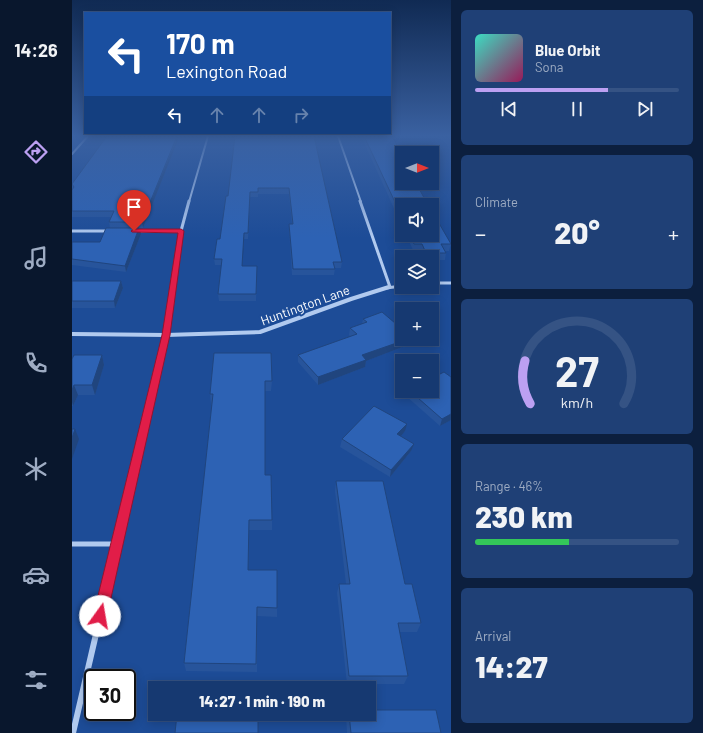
<!DOCTYPE html>
<meta charset="utf-8">
<style>
body{margin:0;font-family:Barlow,sans-serif;background:#1f4076;color:#f1f3f6;height:100vh;display:flex;flex-direction:column;font-size:15px;white-space:nowrap}
*{box-sizing:border-box;margin:0}
p{font-size:13px;color:#9eacc3}
.icon{flex:none;width:22px;height:22px;fill:none;stroke:currentColor;stroke-width:2;stroke-linecap:round;stroke-linejoin:round}
.map{position:relative;flex:1;overflow:hidden}
.panel{display:flex;flex-direction:column;gap:10px;padding:10px;background:#0c1f3e;width:252px}
.panel>*{flex:none}
.top-card{position:absolute;left:12px;top:12px;width:307px;height:122px;border-radius:0px;box-shadow:0 2px 10px #0003,0 0 0 1px #355384;background:#1a4fa0;color:#fff;overflow:hidden}
.needle{width:26px;rotate:90deg}
.buttons{position:absolute;left:323px;top:146px;display:grid;gap:8px}
.buttons a{display:grid;place-items:center;width:44px;height:44px;border-radius:0px;background:#163971;box-shadow:0 2px 10px #0003,0 0 0 1px #355384;font-size:20px}
.speed{position:absolute;left:12px;top:669px;display:flex;gap:8px;font-size:20px;font-weight:700;text-align:center}
.speed>*{display:grid;place-content:center;width:52px;height:52px;border-radius:50%;background:#163971;box-shadow:0 2px 10px #0003,0 0 0 1px #355384;line-height:1}
.speed .limit{border:2px solid #111;border-radius:6px;background:#fff;color:#111}
.pin{position:absolute;display:grid;place-items:center;width:34px;height:34px;color:#fff;margin:-41px -17px;border-radius:50% 50% 50% 0;rotate:-45deg;box-shadow:0 0 4px #0007}
.pin .icon{rotate:45deg}
.me{position:absolute;width:44px;margin:-22px;rotate:13deg;stroke-linejoin:round;filter:drop-shadow(0 0 3px #0008)}
.turn{display:flex;align-items:center;gap:14px;height:84px;padding:0 16px;font-size:18px}
.turn .icon{width:52px;height:52px;stroke-width:2.5}
.turn b{display:block;font-size:28px;line-height:34px}
.lanes{display:flex;align-items:center;height:38px;padding:0 16px;background:#0003;justify-content:center;gap:20px;direction:ltr}
.lanes .off{opacity:.35}
.big{font-size:30px;font-weight:800;line-height:1.1}
.panel .widget{flex:1;display:flex;flex-direction:column;justify-content:center;gap:6px;min-width:0;padding:0 14px;border-radius:6px;background:#1f4076}
.panel .dial{align-items:center;gap:0}
.dial svg{height:104px;overflow:visible;fill:none;stroke:#355384;stroke-width:7;stroke-linecap:round;text-anchor:middle}
.dial text{fill:#f1f3f6;stroke:none}
.song{display:flex;align-items:center;gap:12px}
.cover{width:48px;height:48px;border-radius:6px;background:linear-gradient(135deg,hsl(170 70% 55%),hsl(330 70% 35%))}
.played{height:4px;border-radius:2px;background:linear-gradient(90deg,#bca0f2 65%,#355384 65%)}
.keys{display:flex;justify-content:space-around;direction:ltr}
.heat{display:flex;justify-content:space-between;align-items:center;font-size:22px;direction:ltr}
.charge{height:6px;border-radius:3px;background:linear-gradient(90deg,#34c759 46%,#355384 0)}
.trip{position:absolute;left:76px;top:681px;width:228px;height:40px;border-radius:0px;background:#163971;box-shadow:0 2px 10px #0003,0 0 0 1px #355384;font-weight:800;line-height:40px;text-align:center}
main{display:flex;flex:1;min-height:0}
.tab-bar{display:flex;flex-direction:column;width:72px;justify-content:space-around;align-items:center;background:#09172d;color:#9eacc3}
.tab-bar .icon{width:28px;height:28px}
.tab-bar .selected{color:#bca0f2}
.tab-bar b{font-size:18px;color:#f1f3f6}
.map>svg:first-child{display:block}
.lines{fill:none;stroke-linecap:round;stroke-linejoin:round}
.minor-far4{stroke:#b1caef;stroke-width:2}
.minor-far3{stroke:#b1caef;stroke-width:3}
.minor-far2{stroke:#b1caef;stroke-width:4}
.minor-far1{stroke:#b1caef;stroke-width:5}
.minor{stroke:#b1caef;stroke-width:6}
.wall{fill:#27549b}
.shaded-wall{fill:#20457e}
.building{fill:#2d62b4;stroke:#20457e}
.route{fill:#e11d48;stroke:#92132f}
.labels{text-anchor:middle;stroke-width:4;stroke-linejoin:round;paint-order:stroke}
.street-label{font-size:13px;fill:#fff;stroke:#1d4c97}
</style>
<main>
<nav class="tab-bar">
<b>14:26</b>
<svg class="icon selected" aria-label="directions" viewBox="0 0 24 24"><path d="M12 3l9 9-9 9-9-9zM9 14v-3h6M13 9l2 2-2 2"/></svg>
<svg class="icon" aria-label="music" viewBox="0 0 24 24"><path d="M9 18V5l10-2v13"/><circle cx="6" cy="18" r="3"/><circle cx="16" cy="16" r="3"/></svg>
<svg class="icon" aria-label="phone" viewBox="0 0 24 24"><path d="M5 4h4l2 5-3 2q2 4 5 5l2-3 5 2v4C11 20 4 13 5 4z"/></svg>
<svg class="icon" aria-label="climate" viewBox="0 0 24 24"><path d="M12 3v18M4 7l16 10M4 17L20 7"/></svg>
<svg class="icon" aria-label="car" viewBox="0 0 24 24"><path d="M5 17H2v-5l4-1 3-4h7l3 4 3 1v5h-3M9 17h6M6 11h13"/><circle cx="7" cy="17" r="2"/><circle cx="17" cy="17" r="2"/></svg>
<svg class="icon" aria-label="filters" viewBox="0 0 24 24"><path d="M4 7h16M4 17h16"/><circle cx="9" cy="7" r="2"/><circle cx="15" cy="17" r="2"/></svg>
</nav>
<div class="map">
<svg width="379" height="733" viewBox="0 0 379 733">
<rect width="100%" height="100%" fill="#1d4c97"/>
<g class="lines">
<g class="minor-far4">
<polyline points="266,136 289,202"/>
<polyline points="0,154 16,136"/>
<polyline points="117,202 136,136"/>
</g>
<g class="minor-far3">
<polyline points="288,201 318,287"/>
<polyline points="0,231 37,231"/>
<polyline points="64,231 109,231"/>
<polyline points="360,283 379,283"/>
<polyline points="101,288 109,231 117,201"/>
<polyline points="314,288 330,286"/>
</g>
<g class="minor-far2">
<polyline points="0,334 94,335 188,332 279,299 317,287"/>
<polyline points="79,400 94,335 101,287"/>
</g>
<g class="minor-far1">
<polyline points="0,544 44,544"/>
<polyline points="45,545 79,399"/>
</g>
<polyline class="minor" points="1,733 45,544"/>
</g>
<g class="wall">
<polygon points="35,136 110,136 109,140 106,140 71,228 68,228 69,234 54,272 0,265 0,242 28,242 38,228 37,222 39,217 0,217 0,190 1,189 0,184"/>
<polygon points="242,136 270,262 269,268 263,268 262,275 220,275 217,230 217,224 220,224 217,194 186,194 186,197 178,197 176,239 172,239 170,266 185,266 184,301 147,301 146,294 150,265 143,265 142,259 148,239 156,196"/>
<polygon points="289,136 320,136 328,151 328,154 330,183 330,226"/>
<polygon points="334,235 360,235 379,244 377,251 373,251 374,253 373,260 360,260 360,257 352,257 348,250 341,250"/>
<polygon points="0,281 49,281 51,288 43,308 0,308"/>
<polygon points="291,319 338,344 294,361 293,367 246,385 226,362 226,355 279,337 277,335 278,328 290,324"/>
<polygon points="142,353 200,381 199,391 193,391 193,475 200,520 200,530 177,530 176,570 205,608 205,617 185,616 185,672 114,671 112,663 140,405 139,405 138,394"/>
<polygon points="30,355 32,365 23,395 6,395 1,406 0,406 0,359"/>
<polygon points="379,377 379,420 368,426 334,396 336,391 360,391"/>
<polygon points="333,431 328,436 339,451 318,477 268,447 270,439"/>
<polygon points="264,481 349,623 345,632 327,632 336,676 332,684 275,684 265,593 267,584 274,584 263,491"/>
<polygon points="275,714 277,714 369,733 275,733 274,717"/>
</g>
<g class="shaded-wall">
<polygon points="106,136 106,140 71,228 70,222"/>
<polygon points="67,228 69,234 54,272 53,266"/>
<polygon points="172,233 172,239 170,272 170,266"/>
<polygon points="49,281 51,288 43,308 42,301"/>
<polygon points="336,339 340,339 338,344 294,361 293,367 246,385 246,377 290,355"/>
<polygon points="30,355 32,365 23,395 20,385"/>
<polygon points="2,385 6,395 1,406 0,402 0,390"/>
<polygon points="379,414 379,420 368,426 370,419"/>
<polygon points="335,424 333,431 324,442 325,434"/>
<polygon points="3,429 7,439 0,459 0,438"/>
<polygon points="342,444 339,451 318,477 319,470"/>
</g>
<g class="building">
<polygon points="35,136 105,136 70,222 37,222 42,211 0,211 0,190 2,187 0,184"/>
<polygon points="163,136 242,136 270,262 261,262 263,269 221,269 217,224 221,224 217,188 186,188 186,192 178,192 176,233 172,233 170,266 185,266 184,294 146,294 150,259 142,259 145,239 148,239 154,196 156,196"/>
<polygon points="292,136 320,136 328,151 326,151 330,158 330,183 344,183 356,205 330,205 330,217"/>
<polygon points="360,211 379,244 369,244 374,253 354,253 350,244 342,244 338,235 360,235"/>
<polygon points="34,228 67,228 53,266 0,259 0,242 28,242"/>
<polygon points="0,281 49,281 42,301 0,301"/>
<polygon points="310,312 330,329 330,339 336,339 290,355 294,360 246,377 226,355 285,334 278,328 295,322 291,319"/>
<polygon points="142,353 199,353 200,381 193,381 193,475 199,475 200,520 177,520 176,570 205,570 205,608 185,607 184,664 112,663 141,394 138,394"/>
<polygon points="2,355 30,355 20,385 2,385 0,390 0,359"/>
<polygon points="372,372 379,377 379,414 370,419 338,391 360,391 360,378"/>
<polygon points="302,406 335,424 325,434 342,444 319,470 270,439"/>
<polygon points="0,429 3,429 0,438"/>
<polygon points="264,481 311,481 333,584 340,584 349,623 326,623 336,676 277,676 267,584 278,584"/>
<polygon points="297,710 364,710 369,733 279,733 277,714 297,714"/>
<polygon points="105,714 186,714 186,733 103,733"/>
</g>
<linearGradient id="sky" x2="0" y2="1"><stop stop-color="#102a53"/><stop offset="0.57" stop-color="#3a61a1"/><stop offset="1" stop-color="#3a61a1" stop-opacity="0"/></linearGradient>
<rect width="379" height="238" fill="url(#sky)"/>
<polygon class="route" points="62,229 109,229 112,231 98,335 35,616 33,621 28,624 23,621 21,616 90,335 106,233 60,232 59,231"/>
<g class="labels">
<g class="street-label">
<text transform="translate(233 305) rotate(-20)" y="5">Huntington Lane</text>
</g>
</g>
</svg>
<div class="buttons">
<a><svg class="needle" viewBox="-14 -14 28 28"><path d="M0-13l5 13h-10z" fill="#e53935"/><path d="M0 13l5-13h-10z" fill="#9eacc3"/></svg></a>
<a><svg class="icon" aria-label="sound" viewBox="0 0 24 24"><path d="M4 9h4l5-4v14l-5-4H4zM17 9q2 3 0 6"/></svg></a>
<a><svg class="icon" aria-label="layers" viewBox="0 0 24 24"><path d="M12 4l9 5-9 5-9-5zM3 14l9 5 9-5"/></svg></a>
<a>+</a>
<a>−</a>
</div>
<div class="speed"><div class="limit">30</div></div>
<div class="pin" style="left:62px;top:231px;background:#d93025"><svg class="icon" aria-label="arrive" viewBox="0 0 24 24"><path d="M6 21V4h12l-3 4 3 4H6"/></svg></div>
<svg class="me" style="left:28px;top:616px" viewBox="-20 -20 40 40"><circle r="19" fill="#fff"/><path d="M0-13L10 11 0 6-10 11z" fill="#e11d48"/></svg>
<div class="trip">14:27 · 1 min · 190 m</div>
<div class="top-card">
<div class="turn"><svg class="icon" aria-label="left" viewBox="0 0 24 24"><path d="M17 20v-9H6M10 6l-5 5 5 5"/></svg><div><b>170 m</b>Lexington Road</div></div>
<div class="lanes"><svg class="icon" aria-label="left" viewBox="0 0 24 24"><path d="M17 20v-9H6M10 6l-5 5 5 5"/></svg><svg class="icon off" aria-label="ahead" viewBox="0 0 24 24"><path d="M12 20V5M6 11l6-6 6 6"/></svg><svg class="icon off" aria-label="ahead" viewBox="0 0 24 24"><path d="M12 20V5M6 11l6-6 6 6"/></svg><svg class="icon off" aria-label="right" viewBox="0 0 24 24"><path d="M7 20v-9h11M14 6l5 5-5 5"/></svg></div>
</div>
</div>
<section class="panel">
<div class="widget">
<div class="song"><i class="cover"></i><div><b>Blue Orbit</b><p>Sona</p></div></div>
<div class="played"></div>
<div class="keys"><svg class="icon" aria-label="previous" viewBox="0 0 24 24"><path d="M18 5L8 12l10 7zM5 5v14"/></svg><svg class="icon" aria-label="pause" viewBox="0 0 24 24"><path d="M8 5v14M16 5v14"/></svg><svg class="icon" aria-label="next" viewBox="0 0 24 24"><path d="M6 5l10 7-10 7zM19 5v14"/></svg></div>
</div>
<div class="widget"><p>Climate</p>
<div class="heat"><a>−</a><b class="big">20°</b><a>+</a></div>
</div>
<div class="widget dial"><svg viewBox="0 0 100 80">
<path d="M14 69A42 42 0 1 1 86 69"/>
<path d="M14 69A42 42 0 0 1 10 36" stroke="#bca0f2"/>
<text x="50" y="56" font-size="32" font-weight="700">27</text>
<text x="50" y="72" font-size="11">km/h</text>
</svg></div>
<div class="widget"><p>Range · 46%</p><b class="big">230 km</b><div class="charge"></div></div>
<div class="widget"><p>Arrival</p><b class="big">14:27</b></div>
</section>
</main>
